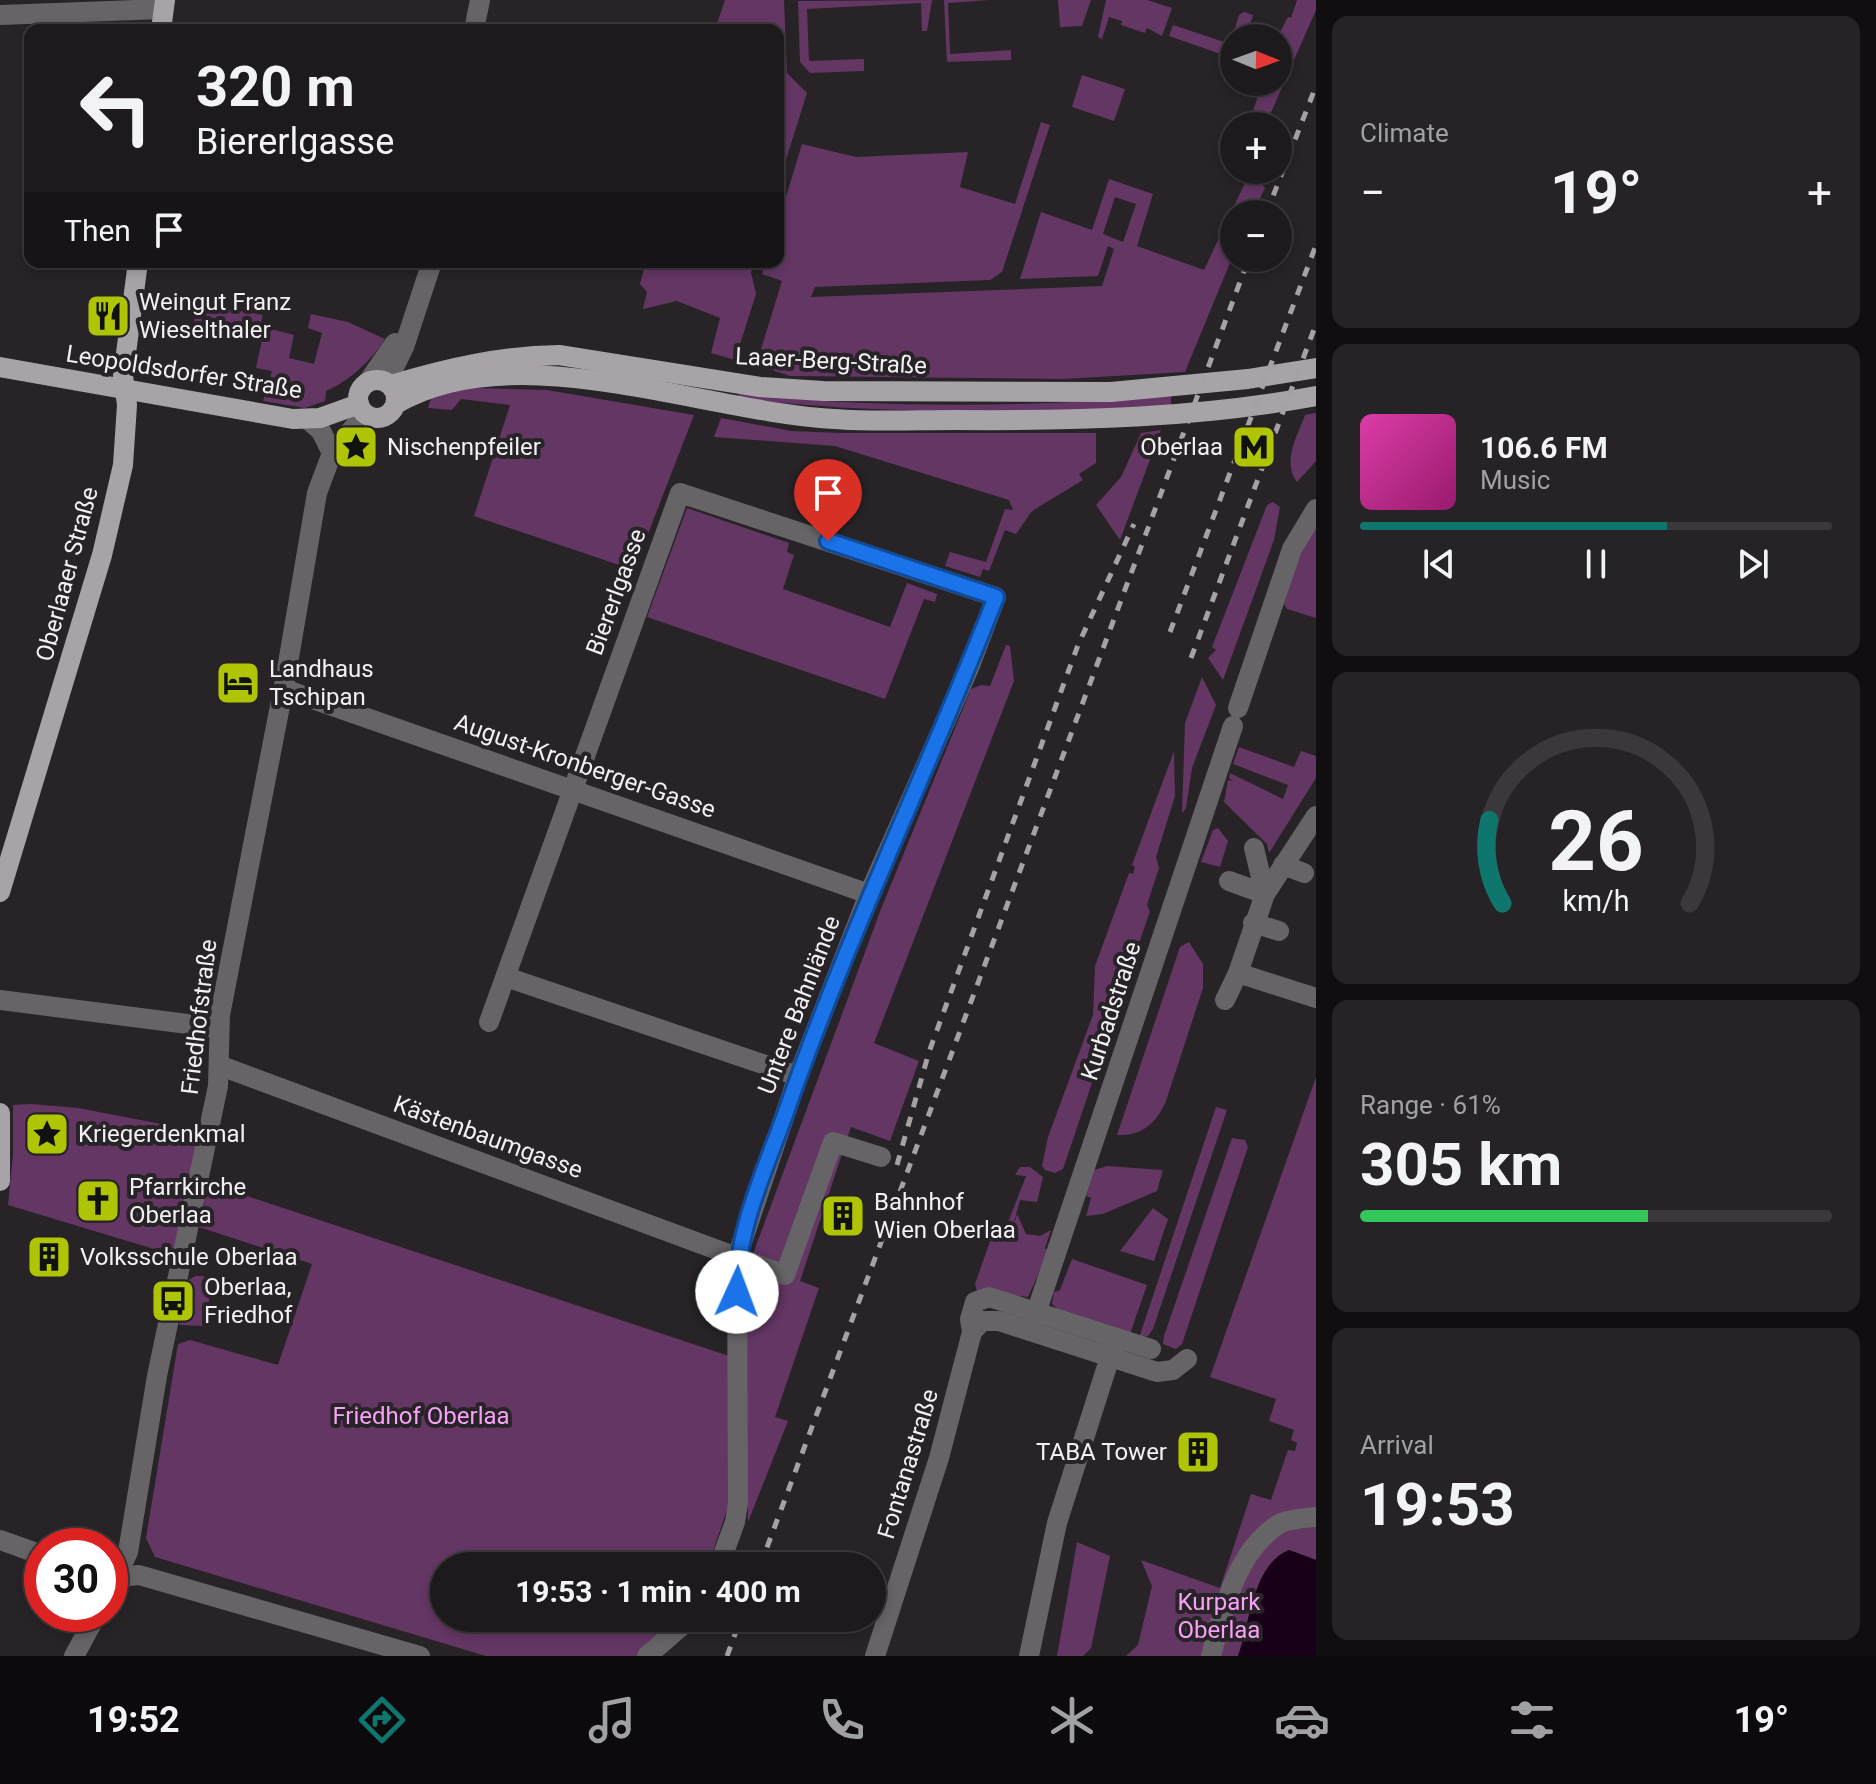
<!DOCTYPE html>
<meta charset="utf-8">
<style>
body{margin:0;font-family:Roboto,sans-serif;background:#252326;color:#f1f3f6;height:100vh;display:flex;flex-direction:column;font-size:30px;white-space:nowrap}
*{box-sizing:border-box;margin:0}
p{font-size:26px;color:#a0a1a4}
.icon{flex:none;width:44px;height:44px;fill:none;stroke:currentColor;stroke-width:2;stroke-linecap:round;stroke-linejoin:round}
.map{position:relative;flex:1;overflow:hidden}
.side{display:flex;flex-direction:column;gap:16px;padding:16px;background:#100e10;width:560px}
.side>*{flex:none}
.banner{position:absolute;left:24px;top:24px;width:760px;height:244px;border-radius:16px;box-shadow:0 4px 12px #0003,0 0 0 2px #3b383b;background:#1d1a1d;color:#f1f3f6;overflow:hidden}
.needle{width:52px;rotate:91deg}
.fabs{position:absolute;left:1220px;top:24px;display:grid;gap:16px}
.fabs a{display:grid;place-items:center;width:72px;height:72px;border-radius:50%;background:#1d1a1d;box-shadow:0 4px 12px #0003,0 0 0 2px #3b383b;font-size:40px}
.speed{position:absolute;left:24px;top:1528px;display:flex;gap:16px;font-size:40px;font-weight:700;text-align:center}
.speed>*{display:grid;place-content:center;width:104px;height:104px;border-radius:50%;background:#1d1a1d;box-shadow:0 4px 12px #0003,0 0 0 2px #3b383b;line-height:1}
.speed .limit{border:12px solid #d22;background:#fff;color:#111}
.pin{position:absolute;display:grid;place-items:center;width:68px;height:68px;color:#fff;margin:-82px -34px;border-radius:50% 50% 50% 0;rotate:-45deg;box-shadow:0 0 8px #0007}
.pin .icon{rotate:45deg}
.me{position:absolute;width:88px;margin:-44px;rotate:2deg;stroke-linejoin:round;filter:drop-shadow(0 0 6px #0008)}
.turn{display:flex;align-items:center;gap:28px;height:168px;padding:0 40px;font-size:36px}
.turn .icon{width:104px;height:104px;stroke-width:2.5}
.turn b{display:block;font-size:56px;line-height:68px}
.then{display:flex;align-items:center;height:76px;padding:0 40px;background:#0003;gap:16px;font-size:30px}
.big{font-size:60px;font-weight:700;line-height:1.1}
.side .tile{flex:1;display:flex;flex-direction:column;justify-content:center;gap:12px;min-width:0;padding:0 28px;border-radius:16px;background:#252326}
.side .dial{align-items:center;gap:0}
.dial svg{height:208px;overflow:visible;fill:none;stroke:#3b383b;stroke-width:7;stroke-linecap:round;text-anchor:middle}
.dial text{fill:#f1f3f6;stroke:none}
.song{display:flex;align-items:center;gap:24px}
.cover{width:96px;height:96px;border-radius:12px;background:linear-gradient(135deg,hsl(320 70% 55%),hsl(320 70% 35%))}
.played{height:8px;border-radius:4px;background:linear-gradient(90deg,#0f766e 65%,#3b383b 65%)}
.keys{display:flex;justify-content:space-around;direction:ltr}
.heat{display:flex;justify-content:space-between;align-items:center;font-size:44px;direction:ltr}
.charge{height:12px;border-radius:6px;background:linear-gradient(90deg,#34c759 61%,#3b383b 0)}
.trip{position:absolute;left:430px;top:1552px;width:456px;height:80px;border-radius:40px;background:#1d1a1d;box-shadow:0 4px 12px #0003,0 0 0 2px #3b383b;font-weight:700;line-height:80px;text-align:center}
.menu{display:flex;height:128px;justify-content:space-around;align-items:center;background:#0c0a0c;color:#a0a1a4}
.menu .icon{width:56px;height:56px}
.menu .on{color:#0f766e}
.menu b{font-size:36px;color:#f1f3f6}
main{display:flex;flex:1;min-height:0}
.map>svg:first-child{display:block}
.green{fill:#643664;fill-rule:evenodd}
.water{fill:#180019}
.lines{fill:none;stroke-linecap:round;stroke-linejoin:round}
.minor{stroke:#666466;stroke-width:20}
.major{stroke:#a8a3a8;stroke-width:20}
.rail{stroke:#a5a1a5;stroke-width:5;stroke-dasharray:10 10;stroke-linecap:butt}
.route-casing{stroke:#114b97;stroke-width:20}
.route{stroke:#1a73e8;stroke-width:14}
.labels{text-anchor:middle;stroke-width:8;stroke-linejoin:round;paint-order:stroke}
.poi-label{font-size:24px;fill:#f3f0f3;stroke:#272327;text-anchor:start}
.street-label{font-size:24px;fill:#f3f0f3;stroke:#272327}
.park-label{font-size:24px;fill:#f9a0f7;stroke:#272327}
</style>
<main>
<div class="map">
<svg width="1316" height="1656" viewBox="0 0 1316 1656">
<rect width="100%" height="100%" fill="#272327"/>
<g class="green">
<polygon points="725,0 784,0 787,73 807,93 778,185 778,30 715,30"/>
<polygon points="932,0 927,31 922,31 921,3 807,9 809,61 864,59 864,71 810,73 800,62 798,1"/>
<polygon points="944,0 990,0 948,3 950,54 1011,50 1011,60 947,62"/>
<polygon points="1058,0 1091,0 1082,26 1060,27"/>
<polygon points="1106,0 1147,0 1172,8 1162,36 1147,28 1145,33 1121,25 1122,21 1109,17 1102,39 1098,37"/>
<polygon points="1297,0 1316,0 1316,10 1265,126 1254,126 1257,120 1251,118 1262,82 1278,82 1277,38 1288,17 1291,18"/>
<polygon points="1244,12 1253,15 1246,38 1234,38 1234,65 1229,79 1225,77 1229,57 1169,36 1173,25 1230,44 1239,15"/>
<polygon points="1082,75 1125,89 1114,121 1072,107"/>
<path d="M1041,122L1050,125L1002,272L990,280L815,287L811,297L1102,286L1114,249L1108,246L1098,276L1020,279L1041,212L1092,230L1109,179L1153,194L1137,246L1204,270L1244,185L1254,173L1265,188L1252,214H1234V253L1185,372L1063,379L790,376L769,369L774,354L761,349L782,281L762,274L766,262H778V223L802,144L856,157L968,152L960,187L1015,204ZM1115,197L1136,204L1123,242L1103,234Z"/>
<polygon points="627,262 754,262 751,272 756,294 735,360 711,353 720,318 677,301 643,309 647,292 640,284 644,269"/>
<path d="M197,304L263,315L260,326L294,335L289,358L314,364L322,333L308,328L311,314L348,322L385,339C373,359 347,383 326,391L325,401L305,408L263,401L272,371L256,368L263,335L194,322Z"/>
<polygon points="476,388 547,390 694,415 634,570 474,516 510,405 461,399 452,410 428,408 432,396"/>
<path d="M739,394C881,409 1029,407 1171,396V406C1026,412 883,416 739,398Z"/>
<path d="M1316,413V461L1297,482C1282,461 1297,437 1305,415Z"/>
<polygon points="721,418 791,431 841,433 1096,433 1096,463 1079,474 1083,480 1032,511 1016,534 1005,530 989,571 983,569 980,577 945,566 950,552 986,562 1005,509 1013,510 1009,500 835,446 714,437"/>
<polygon points="1161,430 1120,540 1096,505 1121,477 1141,433"/>
<polygon points="1273,502 1280,507 1274,540 1223,680 1208,658 1216,650 1212,647 1267,505"/>
<polygon points="687,508 789,543 787,552 794,555 783,589 890,627 907,583 937,594 935,602 924,599 885,699 647,617"/>
<polygon points="1316,524 1316,618 1287,609 1284,604 1296,564"/>
<polygon points="1006,645 1010,646 1014,681 874,1043 919,1061 890,1141 851,1127 800,1281 819,1288 775,1417 788,1421 748,1522 744,1278 881,909 971,689 981,685 990,686"/>
<polygon points="1202,677 1216,705 1192,768 1186,808 1182,813 1185,723"/>
<polygon points="1239,747 1294,767 1301,751 1316,756 1316,778 1269,853 1267,844 1224,802 1228,780 1233,781 1229,778 1230,773 1283,799 1288,785 1233,764"/>
<polygon points="1174,751 1175,796 1156,857 1159,868 1147,905 1150,911 1063,1169 1055,1173 1045,1170 1042,1166 1048,1137 1093,1015 1095,966 1129,873 1133,874 1135,867 1132,865"/>
<polygon points="1218,828 1228,841 1220,867 1201,862 1213,830"/>
<path d="M1189,942L1203,964V988L1166,1101C1156,1123 1143,1136 1117,1135L1180,947Z"/>
<path d="M1316,1077V1560L1289,1550C1252,1565 1250,1624 1238,1656H1126L1138,1645L1152,1586L1141,1560L1220,1588L1251,1494L1271,1500L1288,1450L1295,1451L1297,1443L1291,1440L1294,1430L1269,1421L1276,1399L1210,1377Z"/>
<polygon points="31,1104 78,1108 203,1132 174,1255 8,1205 13,1155 13,1105"/>
<polygon points="1216,1107 1227,1110 1153,1329 1148,1336 1139,1338"/>
<polygon points="1232,1138 1245,1140 1248,1147 1182,1344 1176,1349 1163,1344 1164,1336"/>
<polygon points="1107,1166 1163,1170 1157,1191 1103,1214 1086,1216 1091,1198 1086,1196 1094,1170"/>
<polygon points="1020,1167 1030,1167 1043,1177 1037,1202 1020,1200 1010,1237 1017,1214 1026,1234 1040,1236 1051,1230 1045,1248 1049,1251 1028,1297 977,1292 975,1284 995,1227 1007,1225 1026,1176 1015,1175"/>
<polygon points="208,1183 729,1356 731,1498 708,1566 444,1566 444,1618 681,1618 638,1656 486,1656 155,1557 146,1538 178,1344 190,1340 278,1365 312,1264 199,1227"/>
<polygon points="1153,1208 1168,1219 1154,1261 1120,1251"/>
<polygon points="1072,1259 1147,1285 1130,1334 1059,1311 1052,1304 1054,1292 1060,1290"/>
<polygon points="195,1276 203,1276 212,1286 204,1326 179,1325 182,1309 186,1310 189,1280"/>
<polygon points="1077,1542 1110,1556 1091,1648 1083,1656 1057,1656"/>
</g>
<path class="water" d="M1289,1550L1316,1560V1656H1238C1250,1625 1252,1565 1289,1550Z"/>
<g class="lines">
<g class="minor">
<polyline points="0,15 163,9"/>
<polyline points="474,30 480,0"/>
<polyline points="368,382 395,343"/>
<polyline points="387,382 404,347 432,262"/>
<polyline points="307,419 321,431 332,453"/>
<polyline points="284,689 869,894"/>
<polyline points="1238,708 1292,549 1316,509"/>
<polyline points="1316,816 1265,894 1238,973 1316,998"/>
<polyline points="1283,865 1304,873"/>
<polyline points="1229,881 1265,894 1254,848"/>
<polyline points="1253,923 1279,931"/>
<polyline points="506,977 798,1076"/>
<polyline points="0,1000 219,1028"/>
<polyline points="1225,1000 1238,973"/>
<polyline points="489,1022 680,493 996,597 969,668 869,894 798,1076 737,1257 738,1503 735,1522 719,1566"/>
<polyline points="221,1066 785,1275 833,1142 881,1157"/>
<polyline points="1030,1331 1233,726"/>
<polyline points="972,1332 982,1321 999,1321 1157,1372 1173,1370 1187,1359"/>
<polyline points="0,1540 42,1555"/>
<polyline points="110,1578 139,1575 420,1656"/>
<polyline points="110,1590 128,1552 157,1376 218,1086 220,1015 286,675 317,493 332,453 365,414"/>
<polyline points="74,1656 97,1614"/>
<polyline points="647,1656 691,1618"/>
<polyline points="875,1656 939,1458 972,1332 970,1319 975,1302 989,1297 1151,1349"/>
<polyline points="1029,1656 1057,1523 1116,1338"/>
<path d="M1211,1656C1223,1611 1236,1551 1279,1524C1288,1519 1306,1518 1316,1517"/>
</g>
<g class="major">
<polyline points="161,30 165,0"/>
<polyline points="0,367 293,419 320,418 359,404"/>
<circle cx="377" cy="399" r="19"/>
<path d="M391,385C447,368 500,356 559,355L760,387L823,391L1111,392L1248,379L1316,368"/>
<path d="M396,404C515,334 704,412 834,419C874,422 915,420 955,420C1076,421 1197,418 1316,396"/>
<polyline points="0,892 102,555 123,465 127,405 123,376 138,262"/>
<polyline points="0,1113 0,1181"/>
</g>
<g class="rail">
<polyline points="1266,214 1316,86"/>
<polyline points="1170,632 1316,245"/>
<polyline points="1191,658 1316,324"/>
<polyline points="897,1165 929,1052 1078,645 1134,524"/>
<polyline points="760,1566 1249,258"/>
<polyline points="727,1656 741,1618"/>
</g>
</g>
<g class="lines">
<g class="route-casing">
<path id="route" d="M737,1292C736,1231 765,1170 786,1112C847,937 928,770 996,597L828,541"/>
</g>
<use href="#route" class="route"/>
</g>
<defs>
<g id="restaurant-square" transform="scale(2.3)"><rect x="-9" y="-9" width="18" height="18" rx="4" fill="#afc504" stroke="#272327"/><path d="M-5-6h1v4h1v-4h1v4h1v-4h1v5L-1.5 .5V6h-2V.5L-5-1ZM5-6V6H3V1.5H1.5Q1.5-4 5-6Z" fill="#111"/></g>
<g id="sight-square" transform="scale(2.3)"><rect x="-9" y="-9" width="18" height="18" rx="4" fill="#afc504" stroke="#272327"/><path d="M0-6L1.8-2.2L6-1.7L2.9 1.2L3.7 5.4L0 3.3L-3.7 5.4L-2.9 1.2L-6-1.7L-1.8-2.2Z" fill="#111"/></g>
<g id="metro-square" transform="scale(2.3)"><rect x="-9" y="-9" width="18" height="18" rx="4" fill="#afc504" stroke="#272327"/><path d="M-5.5 5V-5H-3L0 0L3-5H5.5V5H3V-.5L0 4L-3-.5V5Z" fill="#111"/></g>
<g id="hotel-square" transform="scale(2.3)"><rect x="-9" y="-9" width="18" height="18" rx="4" fill="#afc504" stroke="#272327"/><path d="M-6-4.5h1.5V1H6V5H4.5V3h-9V5H-6ZM-4 0a1.8 1.8 0 1 1 3.6 0ZM.5 0V-2.5h3Q6-2.5 6 0Z" fill="#111"/></g>
<g id="church-square" transform="scale(2.3)"><rect x="-9" y="-9" width="18" height="18" rx="4" fill="#afc504" stroke="#272327"/><path d="M-1.2-6h2.4v3.5h3.3v2.4h-3.3V6h-2.4V-.1h-3.3v-2.4h3.3Z" fill="#111"/></g>
<g id="building-square" transform="scale(2.3)"><rect x="-9" y="-9" width="18" height="18" rx="4" fill="#afc504" stroke="#272327"/><path d="M-4-6H4V6H1V3H-1V6H-4ZM-2.5-4.3h1.7v1.8h-1.7ZM.8-4.3h1.7v1.8H.8ZM-2.5-1h1.7V.8h-1.7ZM.8-1h1.7V.8H.8Z" fill="#111"/></g>
<g id="bus-square" transform="scale(2.3)"><rect x="-9" y="-9" width="18" height="18" rx="4" fill="#afc504" stroke="#272327"/><path d="M-5-6H5V4H4V6H2V4H-2V6H-4V4H-5ZM-3.5-4V0h7V-4ZM-3.5 1.2v1.5H-2V1.2ZM2 1.2v1.5H3.5V1.2Z" fill="#111"/></g>
</defs>
<g fill-rule="evenodd">
<use href="#restaurant-square" x="108" y="316"/>
<use href="#sight-square" x="356" y="447"/>
<use href="#metro-square" x="1254" y="447"/>
<use href="#hotel-square" x="238" y="683"/>
<use href="#sight-square" x="47" y="1134"/>
<use href="#church-square" x="98" y="1201"/>
<use href="#building-square" x="843" y="1216"/>
<use href="#building-square" x="49" y="1257"/>
<use href="#bus-square" x="173" y="1301"/>
<use href="#building-square" x="1198" y="1452"/>
</g>
<g class="labels">
<g class="poi-label">
<text x="139" y="310">Weingut Franz<tspan x="139" dy="28">Wieselthaler</tspan></text>
<text x="387" y="455">Nischenpfeiler</text>
<text x="1223" y="455" text-anchor="end">Oberlaa</text>
<text x="269" y="677">Landhaus<tspan x="269" dy="28">Tschipan</tspan></text>
<text x="78" y="1142">Kriegerdenkmal</text>
<text x="129" y="1195">Pfarrkirche<tspan x="129" dy="28">Oberlaa</tspan></text>
<text x="874" y="1210">Bahnhof<tspan x="874" dy="28">Wien Oberlaa</tspan></text>
<text x="80" y="1265">Volksschule Oberlaa</text>
<text x="204" y="1295">Oberlaa,<tspan x="204" dy="28">Friedhof</tspan></text>
<text x="1167" y="1460" text-anchor="end">TABA Tower</text>
</g>
<g class="street-label">
<text transform="translate(831 361) rotate(3)" y="8">Laaer-Berg-Straße</text>
<text transform="translate(184 372) rotate(9)" y="8">Leopoldsdorfer Straße</text>
<text transform="translate(67 574) rotate(-75)" y="8">Oberlaaer Straße</text>
<text transform="translate(616 592) rotate(-70)" y="8">Biererlgasse</text>
<text transform="translate(585 766) rotate(19)" y="8">August-Kronberger-Gasse</text>
<text transform="translate(799 1005) rotate(-69)" y="8">Untere Bahnlände</text>
<text transform="translate(1111 1011) rotate(-72)" y="8">Kurbadstraße</text>
<text transform="translate(199 1017) rotate(-83)" y="8">Friedhofstraße</text>
<text transform="translate(488 1137) rotate(20)" y="8">Kästenbaumgasse</text>
<text transform="translate(908 1464) rotate(-73)" y="8">Fontanastraße</text>
</g>
<g class="park-label">
<text x="421" y="1424">Friedhof Oberlaa</text>
<text x="1219" y="1610">Kurpark<tspan x="1219" dy="28">Oberlaa</tspan></text>
</g>
</g>
</svg>
<div class="fabs">
<a><svg class="needle" viewBox="-14 -14 28 28"><path d="M0-13l5 13h-10z" fill="#e53935"/><path d="M0 13l5-13h-10z" fill="#a0a1a4"/></svg></a>
<a>+</a>
<a>−</a>
</div>
<div class="speed"><div class="limit">30</div></div>
<div class="pin" style="left:828px;top:541px;background:#d93025"><svg class="icon" aria-label="arrive" viewBox="0 0 24 24"><path d="M6 21V4h12l-3 4 3 4H6"/></svg></div>
<svg class="me" style="left:737px;top:1292px" viewBox="-20 -20 40 40"><circle r="19" fill="#fff"/><path d="M0-13L10 11 0 6-10 11z" fill="#1a73e8"/></svg>
<div class="trip">19:53 · 1 min · 400 m</div>
<div class="banner">
<div class="turn"><svg class="icon" aria-label="left" viewBox="0 0 24 24"><path d="M17 20v-9H6M10 6l-5 5 5 5"/></svg><div><b>320 m</b>Biererlgasse</div></div>
<div class="then">Then<svg class="icon" aria-label="arrive" viewBox="0 0 24 24"><path d="M6 21V4h12l-3 4 3 4H6"/></svg></div>
</div>
</div>
<section class="side">
<div class="tile"><p>Climate</p>
<div class="heat"><a>−</a><b class="big">19°</b><a>+</a></div>
</div>
<div class="tile">
<div class="song"><i class="cover"></i><div><b>106.6 FM</b><p>Music</p></div></div>
<div class="played"></div>
<div class="keys"><svg class="icon" aria-label="previous" viewBox="0 0 24 24"><path d="M18 5L8 12l10 7zM5 5v14"/></svg><svg class="icon" aria-label="pause" viewBox="0 0 24 24"><path d="M8 5v14M16 5v14"/></svg><svg class="icon" aria-label="next" viewBox="0 0 24 24"><path d="M6 5l10 7-10 7zM19 5v14"/></svg></div>
</div>
<div class="tile dial"><svg viewBox="0 0 100 80">
<path d="M14 69A42 42 0 1 1 86 69"/>
<path d="M14 69A42 42 0 0 1 9 37" stroke="#0f766e"/>
<text x="50" y="56" font-size="32" font-weight="700">26</text>
<text x="50" y="72" font-size="11">km/h</text>
</svg></div>
<div class="tile"><p>Range · 61%</p><b class="big">305 km</b><div class="charge"></div></div>
<div class="tile"><p>Arrival</p><b class="big">19:53</b></div>
</section>
</main>
<nav class="menu">
<b>19:52</b>
<svg class="icon on" aria-label="directions" viewBox="0 0 24 24"><path d="M12 3l9 9-9 9-9-9zM9 14v-3h6M13 9l2 2-2 2"/></svg>
<svg class="icon" aria-label="music" viewBox="0 0 24 24"><path d="M9 18V5l10-2v13"/><circle cx="6" cy="18" r="3"/><circle cx="16" cy="16" r="3"/></svg>
<svg class="icon" aria-label="phone" viewBox="0 0 24 24"><path d="M5 4h4l2 5-3 2q2 4 5 5l2-3 5 2v4C11 20 4 13 5 4z"/></svg>
<svg class="icon" aria-label="climate" viewBox="0 0 24 24"><path d="M12 3v18M4 7l16 10M4 17L20 7"/></svg>
<svg class="icon" aria-label="car" viewBox="0 0 24 24"><path d="M5 17H2v-5l4-1 3-4h7l3 4 3 1v5h-3M9 17h6M6 11h13"/><circle cx="7" cy="17" r="2"/><circle cx="17" cy="17" r="2"/></svg>
<svg class="icon" aria-label="filters" viewBox="0 0 24 24"><path d="M4 7h16M4 17h16"/><circle cx="9" cy="7" r="2"/><circle cx="15" cy="17" r="2"/></svg>
<b>19°</b>
</nav>
